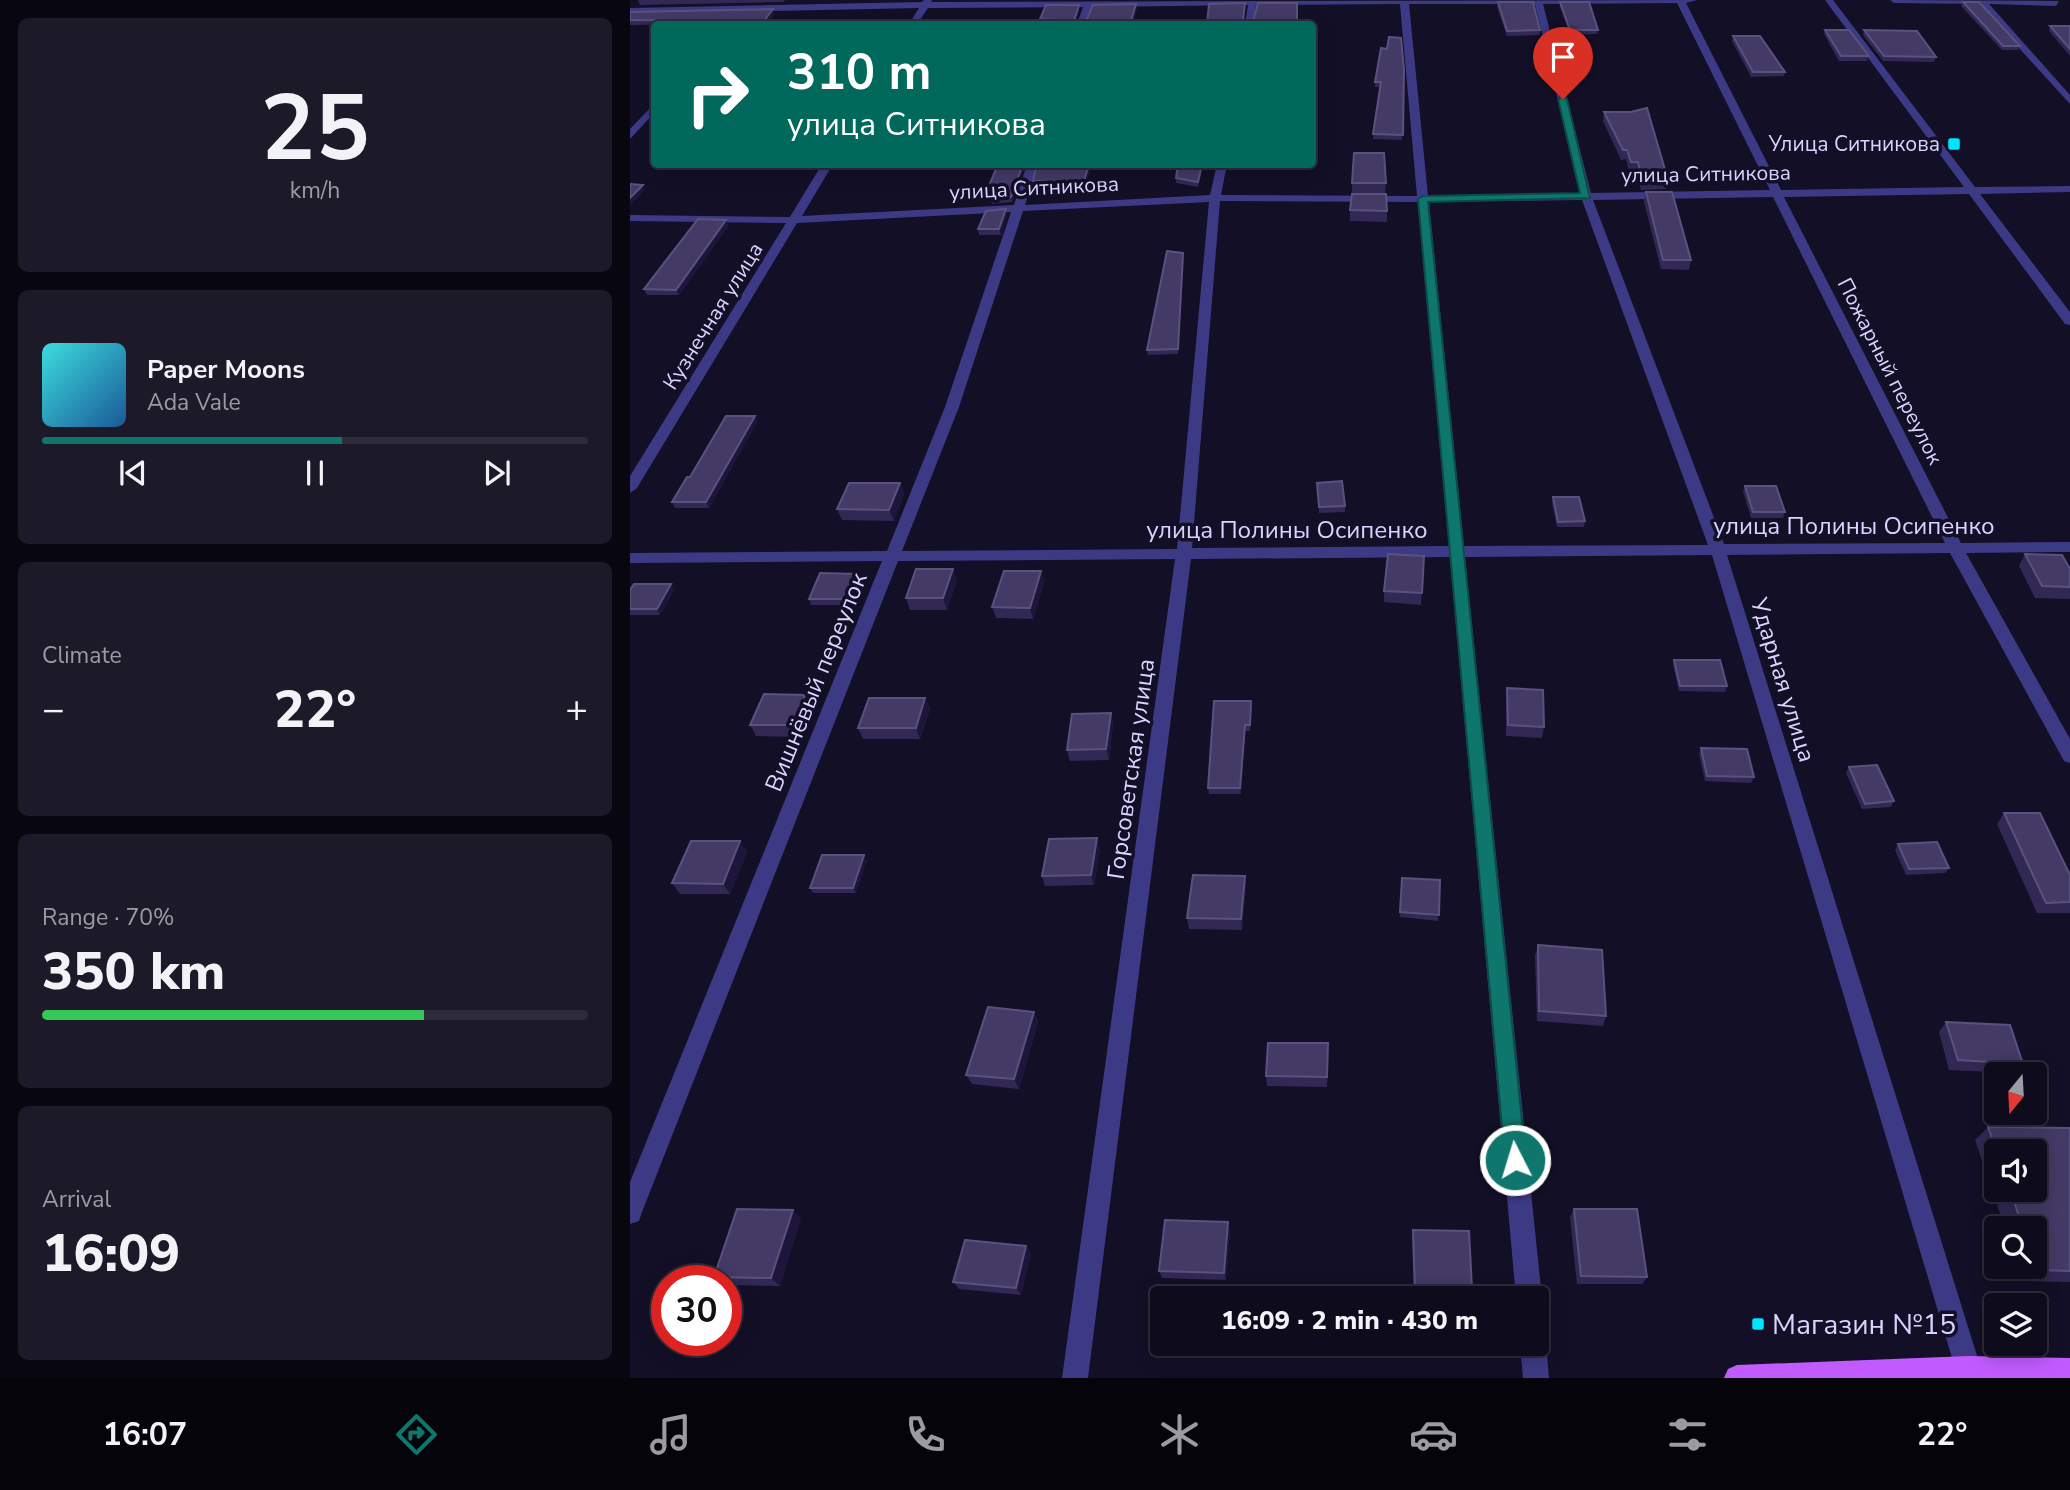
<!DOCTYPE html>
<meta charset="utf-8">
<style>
body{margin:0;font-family:"Nunito Sans",sans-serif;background:#1c1929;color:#f1f3f6;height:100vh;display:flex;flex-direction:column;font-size:26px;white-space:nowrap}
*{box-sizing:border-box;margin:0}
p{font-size:23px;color:#9b9ba3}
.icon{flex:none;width:38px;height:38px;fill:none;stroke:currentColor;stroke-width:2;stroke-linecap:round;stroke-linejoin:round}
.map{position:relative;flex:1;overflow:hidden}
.details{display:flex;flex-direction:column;gap:18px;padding:18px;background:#08060f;width:630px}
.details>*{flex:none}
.hud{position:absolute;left:21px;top:21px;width:665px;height:147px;border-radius:7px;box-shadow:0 4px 18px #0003,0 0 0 2px #2e2b3b;background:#00695c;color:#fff;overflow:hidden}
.needle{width:46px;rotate:198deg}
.controls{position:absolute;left:1354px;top:1062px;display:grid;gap:14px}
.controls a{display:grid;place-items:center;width:63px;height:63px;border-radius:7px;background:#0e0b1c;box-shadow:0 4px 18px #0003,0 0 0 2px #2e2b3b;font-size:35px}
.speed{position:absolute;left:21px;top:1265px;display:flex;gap:14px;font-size:35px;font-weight:700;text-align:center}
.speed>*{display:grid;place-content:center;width:91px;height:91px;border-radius:50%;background:#0e0b1c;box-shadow:0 4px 18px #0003,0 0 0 2px #2e2b3b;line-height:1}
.speed .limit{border:10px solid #d22;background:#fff;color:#111}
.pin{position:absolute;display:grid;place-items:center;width:60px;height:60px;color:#fff;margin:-72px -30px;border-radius:50% 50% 50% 0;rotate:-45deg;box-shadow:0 0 7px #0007}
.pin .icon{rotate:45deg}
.me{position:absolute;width:77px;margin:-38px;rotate:355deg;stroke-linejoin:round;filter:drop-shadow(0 0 5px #0008)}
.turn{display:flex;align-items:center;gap:24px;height:147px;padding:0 21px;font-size:32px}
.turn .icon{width:91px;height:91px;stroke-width:2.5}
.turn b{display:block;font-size:49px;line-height:60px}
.big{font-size:52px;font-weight:800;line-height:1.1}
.details .widget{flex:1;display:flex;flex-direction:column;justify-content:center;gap:10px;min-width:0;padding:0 24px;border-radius:10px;background:#1c1929}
.details .dial{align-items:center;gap:0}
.dial b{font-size:91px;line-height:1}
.song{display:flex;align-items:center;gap:21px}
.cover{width:84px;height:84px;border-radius:10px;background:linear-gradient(135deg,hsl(180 70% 55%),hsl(210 70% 35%))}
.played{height:7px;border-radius:4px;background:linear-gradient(90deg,#0f766e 55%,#2e2b3b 55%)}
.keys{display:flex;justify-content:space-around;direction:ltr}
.heat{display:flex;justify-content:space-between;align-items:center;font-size:38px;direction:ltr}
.charge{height:10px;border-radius:5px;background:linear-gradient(90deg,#34c759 70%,#2e2b3b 0)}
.trip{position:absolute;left:520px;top:1286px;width:399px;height:70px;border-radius:7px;background:#0e0b1c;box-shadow:0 4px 18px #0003,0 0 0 2px #2e2b3b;font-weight:800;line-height:70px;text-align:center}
.tabs{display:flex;height:112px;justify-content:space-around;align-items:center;background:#06040b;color:#9b9ba3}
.tabs .icon{width:49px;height:49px}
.tabs .selected{color:#0f766e}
.tabs b{font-size:32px;color:#f1f3f6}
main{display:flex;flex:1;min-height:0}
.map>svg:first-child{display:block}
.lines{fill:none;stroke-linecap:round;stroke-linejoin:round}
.minor{fill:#3d3a85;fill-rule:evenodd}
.major{fill:#c25bff;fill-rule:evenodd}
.wall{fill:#312854;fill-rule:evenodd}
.shaded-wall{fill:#1d163a}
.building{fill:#433a66;stroke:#5a527e;stroke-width:2}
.route{fill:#0f766e;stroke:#0a4d48;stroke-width:2}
.poi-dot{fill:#00e5ff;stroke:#130f26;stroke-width:2.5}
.labels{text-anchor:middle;stroke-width:7;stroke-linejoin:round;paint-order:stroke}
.far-poi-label{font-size:21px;fill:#d9d4ff;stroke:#130f26;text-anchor:end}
.far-street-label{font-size:21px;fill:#d9d4ff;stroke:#130f26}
.street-label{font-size:24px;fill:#d9d4ff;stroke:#130f26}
.near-poi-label{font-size:28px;fill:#d9d4ff;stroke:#130f26;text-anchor:start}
</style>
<main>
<section class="details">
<div class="widget dial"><b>25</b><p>km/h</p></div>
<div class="widget">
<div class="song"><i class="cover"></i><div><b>Paper Moons</b><p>Ada Vale</p></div></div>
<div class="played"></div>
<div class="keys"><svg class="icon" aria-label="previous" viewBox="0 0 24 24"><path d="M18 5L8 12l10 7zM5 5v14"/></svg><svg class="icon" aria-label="pause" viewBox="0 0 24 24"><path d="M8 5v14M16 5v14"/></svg><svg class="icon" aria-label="next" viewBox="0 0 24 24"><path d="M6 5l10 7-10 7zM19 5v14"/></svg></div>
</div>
<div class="widget"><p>Climate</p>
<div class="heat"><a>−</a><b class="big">22°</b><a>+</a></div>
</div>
<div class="widget"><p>Range · 70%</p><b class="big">350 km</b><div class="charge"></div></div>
<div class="widget"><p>Arrival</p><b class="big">16:09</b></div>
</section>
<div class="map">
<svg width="1440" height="1378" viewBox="0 0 1440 1378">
<rect width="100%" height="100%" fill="#130f26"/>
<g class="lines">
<g class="minor">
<path d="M294,0H302L301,2L1067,0L1056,3L1151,190L1334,187L1195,0H1203L1345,187L1440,186V192L1350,194L1440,312V325L1435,324L1339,194L1154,197L1331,543L1440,542V552L1336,553L1440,739V763L1434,761L1320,553L1097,555L1354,1378H1328L1082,555L835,557L912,1298L908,1307L906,1298H886L820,557L561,559L458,1378H432L545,559L268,561L12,1212L9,1221L0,1224V1182L252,561L0,563V553L257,551L315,407L381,212L167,223L7,488L0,493V476L156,223L0,221V215L160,217L192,164H203L172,216L384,205L397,164H408L395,205L580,195L587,164H597L591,195L787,196L770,4L626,5L623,24H615L618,5L462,7L455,24H447L453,7L298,8L287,24H279L289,8L0,14V8L292,2ZM1047,3L1140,190L961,193L913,4ZM779,4H905L950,193L798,196ZM1143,197L1315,543L1094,544L963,200ZM952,200L1078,545L834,546L799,202ZM590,201L788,202L819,546L562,548ZM579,202L547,549L272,551L329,407L393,211Z"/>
<polygon points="1260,0 1429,1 1426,6 1359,4 1440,95 1440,104 1349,4 1264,3"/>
<polygon points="24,104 24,113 0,139 0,129"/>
<polygon points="906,1332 912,1335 916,1344 919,1378 893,1378 890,1344 906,1344"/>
</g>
<polygon class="major" points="1339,1356 1440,1358 1440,1378 1094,1378 1098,1369 1107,1365"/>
</g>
<g class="wall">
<polygon points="8,0 155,0 153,2 10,5"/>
<polygon points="868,2 910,30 910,35 877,36 867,7"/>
<polygon points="930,2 968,30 967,34 940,35 930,7"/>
<polygon points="1333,2 1390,46 1388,50 1372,50 1331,6"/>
<polygon points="506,4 507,9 502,24 457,24 456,21"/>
<polygon points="143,9 145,14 137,24 0,25 0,12"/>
<polygon points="449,10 445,24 410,24 410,19"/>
<polygon points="1420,26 1440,26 1440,56 1419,31"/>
<polygon points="1195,30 1239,56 1237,61 1209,61 1194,34"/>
<polygon points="1234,30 1306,57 1304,62 1253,61 1233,35"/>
<polygon points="1103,36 1155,72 1154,76 1121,77 1102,41"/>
<polygon points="774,70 772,140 743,139 750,87 745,87 745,82"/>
<polygon points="974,112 1038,180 1036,189 1011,190 1006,172 999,172 996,159 991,160 973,121"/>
<polygon points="368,164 396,164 382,202 362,204 361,198 364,191 360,191 359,186"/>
<polygon points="462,164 455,187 404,186 403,181"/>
<polygon points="548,164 579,164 579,167 573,167 568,187 546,183 546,178"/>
<polygon points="722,183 756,183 755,193 722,193"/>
<polygon points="1016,192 1061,260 1059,270 1031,269 1014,202"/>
<polygon points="720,210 757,211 757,222 720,221"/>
<polygon points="377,215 371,235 349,235 348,229"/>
<polygon points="99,225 49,295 17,295 14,289"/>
<polygon points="554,258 548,354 518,355 517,350"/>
<polygon points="125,416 127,422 79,508 45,508 42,502 60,477"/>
<polygon points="270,483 274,494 264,521 212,520 207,509"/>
<polygon points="687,483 715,506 715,512 689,513"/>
<polygon points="1115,486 1155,512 1153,518 1121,518 1113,491"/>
<polygon points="923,497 955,521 954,527 927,527 922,503"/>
<polygon points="1395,554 1440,587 1440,599 1405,598 1389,566"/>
<polygon points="794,556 791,605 754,602 754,591"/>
<polygon points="411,571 414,583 403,619 366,618 362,607"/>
<polygon points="231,579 221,605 181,605 179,599"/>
<polygon points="327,580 317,610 280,610 276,598"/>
<polygon points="0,590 44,590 30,615 0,615"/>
<polygon points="1044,660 1097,686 1095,692 1049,691 1043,665"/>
<polygon points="877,688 914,727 912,738 876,736 876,700"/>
<polygon points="295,698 300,709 290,739 233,739 228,728"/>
<polygon points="181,706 169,737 126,736 120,725"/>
<polygon points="622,706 620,731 615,731 611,794 579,794 578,788"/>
<polygon points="481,713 483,724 479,760 440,761 437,750"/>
<polygon points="1071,748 1124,777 1121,783 1075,781 1069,754"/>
<polygon points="1219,767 1264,801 1261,807 1232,809 1216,773"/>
<polygon points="1374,813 1440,875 1440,913 1407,913 1367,824"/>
<polygon points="110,841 117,852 100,894 50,894 42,883"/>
<polygon points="1268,844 1319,868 1315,873 1276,875 1265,850"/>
<polygon points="470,849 464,885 415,886 412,876"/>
<polygon points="234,855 236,861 226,893 183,893 180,888"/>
<polygon points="615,876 616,887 612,930 559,929 557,918"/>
<polygon points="772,878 810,880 808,921 770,917"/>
<polygon points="908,945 976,1016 973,1026 907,1021 905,956"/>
<polygon points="404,1012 408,1022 389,1089 342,1084 336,1075"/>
<polygon points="1316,1022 1393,1064 1384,1073 1319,1070 1309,1032"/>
<polygon points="698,1053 697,1087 637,1086 636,1076"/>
<path d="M1358,1127L1440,1128V1282L1393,1281L1388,1267H1405V1228H1375L1345,1140ZM1367,1152L1405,1190H1367Z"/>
<polygon points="944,1209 1017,1277 1012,1284 947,1284 940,1217"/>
<polygon points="171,1218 150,1286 96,1285 96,1281 89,1281 84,1277"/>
<polygon points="600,1230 596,1280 532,1278 529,1271"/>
<polygon points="783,1230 842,1289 841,1297 784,1297 782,1238"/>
<polygon points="396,1246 401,1254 391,1295 329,1289 323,1282"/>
</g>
<g class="shaded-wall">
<polygon points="506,4 507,9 501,24 501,21"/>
<polygon points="449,5 449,10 445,24 444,21"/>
<polygon points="143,9 145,14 137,24 135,24 134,21"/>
<polygon points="393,164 396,164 382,202 381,197"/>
<polygon points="459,164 462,164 455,187 454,181"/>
<polygon points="572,164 573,167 568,187 568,182"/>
<polygon points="13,185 15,190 0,206 0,198"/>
<polygon points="376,209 377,215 371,235 369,229"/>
<polygon points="96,220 99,225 49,295 46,290"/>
<polygon points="553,253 554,258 548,354 548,349"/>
<polygon points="125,416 127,422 79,508 76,502"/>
<polygon points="270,483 274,494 264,521 259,510"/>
<polygon points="323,569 327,580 317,610 313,598"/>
<polygon points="411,571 414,583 403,619 400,608"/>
<polygon points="229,574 231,579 221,605 218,599"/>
<polygon points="41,584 44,590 30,615 27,609"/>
<polygon points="175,695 181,706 169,737 163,725"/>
<polygon points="295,698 300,709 290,739 286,728"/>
<polygon points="481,713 483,724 479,760 476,749"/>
<polygon points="615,725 615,731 611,794 610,788"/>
<polygon points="467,838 470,849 464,885 461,875"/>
<polygon points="110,841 117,852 100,894 93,884"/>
<polygon points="234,855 236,861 226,893 223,888"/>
<polygon points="615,876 616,887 612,930 611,919"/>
<polygon points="404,1012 408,1022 389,1089 384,1079"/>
<polygon points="163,1210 171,1218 150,1286 141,1278"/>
<polygon points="598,1222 600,1230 596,1280 594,1273"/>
<polygon points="396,1246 401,1254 391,1295 386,1288"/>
</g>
<g class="building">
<polygon points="868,2 903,2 910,30 877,31"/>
<polygon points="930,2 959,2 968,30 940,30"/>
<polygon points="1333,2 1349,2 1390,46 1373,46"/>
<polygon points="615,3 613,21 623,22 628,3 667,3 667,24 577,24 579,4"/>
<polygon points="506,4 501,21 456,21 463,5"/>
<polygon points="416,5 449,5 444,21 410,19"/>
<polygon points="143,9 134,21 0,20 0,12"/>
<polygon points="1420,26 1440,26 1440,49"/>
<polygon points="1195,30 1219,30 1239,56 1211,56"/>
<polygon points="1234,30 1287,31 1306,57 1254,56"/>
<polygon points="1103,36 1130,36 1155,72 1123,72"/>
<polygon points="759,37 771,38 774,70 773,135 743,134 751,82 745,82 751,48 757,49"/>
<polygon points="1017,108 1038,180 1012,180 1008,162 1001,162 997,150 993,150 974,112 1001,112"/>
<polygon points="724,153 754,153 756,183 722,183"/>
<polygon points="368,164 393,164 381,197 361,198 366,186 359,186"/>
<polygon points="407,164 459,164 454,181 403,181"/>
<polygon points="548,164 572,164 568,182 546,178"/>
<polygon points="0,184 13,185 0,198"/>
<polygon points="1016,192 1042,192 1061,260 1033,260"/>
<polygon points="722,194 756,194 757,211 720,210"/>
<polygon points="376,209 369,229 348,229 356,211"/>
<polygon points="68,219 96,220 46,290 14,289"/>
<polygon points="537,251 553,253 548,349 517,350"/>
<polygon points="96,416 125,416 76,502 42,502 57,477 60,477"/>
<polygon points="712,481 715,506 689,507 687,483"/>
<polygon points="219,483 270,483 259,510 207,509"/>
<polygon points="1115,486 1146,486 1155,512 1123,512"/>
<polygon points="923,497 949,497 955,521 928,522"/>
<polygon points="758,554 794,556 792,593 754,591"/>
<polygon points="1395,554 1432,555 1440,569 1440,587 1412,586"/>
<polygon points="286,569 323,569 313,598 276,598"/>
<polygon points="374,571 411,571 400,608 362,607"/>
<polygon points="190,573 229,574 218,599 179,599"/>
<polygon points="4,584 41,584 27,609 0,609 0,590"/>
<polygon points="1044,660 1090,660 1097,686 1050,686"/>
<polygon points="877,688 913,690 914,727 878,725"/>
<polygon points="134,694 175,695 163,725 120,725"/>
<polygon points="239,698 295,698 286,728 228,728"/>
<polygon points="584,701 621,701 620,725 615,725 610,788 578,788"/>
<polygon points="481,713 476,749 437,750 442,714"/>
<polygon points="1071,748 1117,749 1124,777 1077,776"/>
<polygon points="1247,765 1264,801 1235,804 1219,767"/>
<polygon points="1374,813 1410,813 1440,875 1440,902 1416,903"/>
<polygon points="467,838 461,875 412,876 419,839"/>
<polygon points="61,841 110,841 93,884 42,883"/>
<polygon points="1307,842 1319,868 1279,869 1268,844"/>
<polygon points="192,855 234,855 223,888 180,888"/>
<polygon points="563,875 615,876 611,919 557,918"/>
<polygon points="772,878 810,880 809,915 770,912"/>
<polygon points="908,945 972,950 976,1016 909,1011"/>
<polygon points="358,1007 404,1012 384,1079 336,1075"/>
<polygon points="1316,1022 1380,1025 1393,1064 1328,1060"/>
<polygon points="638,1043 698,1043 697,1077 636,1076"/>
<polygon points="1358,1127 1440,1128 1440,1271 1408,1270 1405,1263 1405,1228 1393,1228 1380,1190 1405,1190 1405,1152 1367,1152"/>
<polygon points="107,1209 163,1210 141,1278 84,1277"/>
<polygon points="944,1209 1007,1209 1017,1277 951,1276"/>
<polygon points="535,1220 598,1222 594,1273 529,1271"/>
<polygon points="783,1230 839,1231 842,1289 785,1290"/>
<polygon points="335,1240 396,1246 386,1288 323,1282"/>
</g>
<polygon class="route" points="933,96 937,99 960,198 798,202 896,1160 893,1168 885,1171 878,1168 875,1160 788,199 793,196 950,193 928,99"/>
<g class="poi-dot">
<rect x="1317" y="137" width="14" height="14" rx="3.5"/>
<rect x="1121" y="1317" width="14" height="14" rx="3.5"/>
</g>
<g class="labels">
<g class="far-poi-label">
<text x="1310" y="151">Улица Ситникова</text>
</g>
<g class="far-street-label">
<text transform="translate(1076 174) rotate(-1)" y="7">улица Ситникова</text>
<text transform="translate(404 188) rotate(-3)" y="7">улица Ситникова</text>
<text transform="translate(83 316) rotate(-58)" y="7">Кузнечная улица</text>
<text transform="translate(1260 371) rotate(63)" y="7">Пожарный переулок</text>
</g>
<g class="street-label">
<text x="1224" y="534">улица Полины Осипенко</text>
<text x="657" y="538">улица Полины Осипенко</text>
<text transform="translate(1153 680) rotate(73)" y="8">Ударная улица</text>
<text transform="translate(186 682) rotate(-68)" y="8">Вишнёвый переулок</text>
<text transform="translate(501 769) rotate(-82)" y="8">Горсоветская улица</text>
</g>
<g class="near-poi-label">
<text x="1142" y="1334">Магазин №15</text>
</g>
</g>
</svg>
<div class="controls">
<a><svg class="needle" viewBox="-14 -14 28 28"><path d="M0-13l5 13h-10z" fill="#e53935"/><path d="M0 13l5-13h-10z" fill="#9b9ba3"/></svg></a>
<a><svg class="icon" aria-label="sound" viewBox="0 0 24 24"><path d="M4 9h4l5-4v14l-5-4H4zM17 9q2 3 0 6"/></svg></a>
<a><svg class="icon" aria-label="search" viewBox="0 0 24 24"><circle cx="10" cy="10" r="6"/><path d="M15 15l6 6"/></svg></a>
<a><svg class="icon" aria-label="layers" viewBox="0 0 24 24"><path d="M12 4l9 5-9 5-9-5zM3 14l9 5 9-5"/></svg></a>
</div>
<div class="speed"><div class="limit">30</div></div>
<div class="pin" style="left:933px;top:99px;background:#d93025"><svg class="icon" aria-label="arrive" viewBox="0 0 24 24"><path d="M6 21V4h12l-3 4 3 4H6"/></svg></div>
<svg class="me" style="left:885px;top:1160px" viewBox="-20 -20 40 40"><circle r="17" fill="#0f766e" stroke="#fff" stroke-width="3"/><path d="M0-11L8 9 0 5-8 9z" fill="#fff"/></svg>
<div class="trip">16:09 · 2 min · 430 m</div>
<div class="hud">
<div class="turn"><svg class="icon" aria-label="right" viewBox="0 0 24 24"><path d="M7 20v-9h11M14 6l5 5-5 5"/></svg><div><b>310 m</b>улица Ситникова</div></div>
</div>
</div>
</main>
<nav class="tabs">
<b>16:07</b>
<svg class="icon selected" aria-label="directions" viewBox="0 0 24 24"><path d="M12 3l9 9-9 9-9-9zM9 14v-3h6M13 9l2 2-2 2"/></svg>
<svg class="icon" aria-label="music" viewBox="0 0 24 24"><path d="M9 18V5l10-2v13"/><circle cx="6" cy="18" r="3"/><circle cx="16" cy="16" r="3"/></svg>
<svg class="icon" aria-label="phone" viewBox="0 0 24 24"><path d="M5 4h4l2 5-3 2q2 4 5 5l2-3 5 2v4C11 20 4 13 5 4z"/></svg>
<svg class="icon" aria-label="climate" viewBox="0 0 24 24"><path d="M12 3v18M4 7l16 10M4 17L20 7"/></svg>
<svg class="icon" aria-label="car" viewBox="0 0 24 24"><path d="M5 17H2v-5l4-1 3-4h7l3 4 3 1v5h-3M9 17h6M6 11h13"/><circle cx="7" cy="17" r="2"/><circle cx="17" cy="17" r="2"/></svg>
<svg class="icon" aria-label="filters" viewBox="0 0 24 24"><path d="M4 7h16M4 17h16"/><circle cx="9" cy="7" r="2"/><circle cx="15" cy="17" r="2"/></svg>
<b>22°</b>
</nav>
